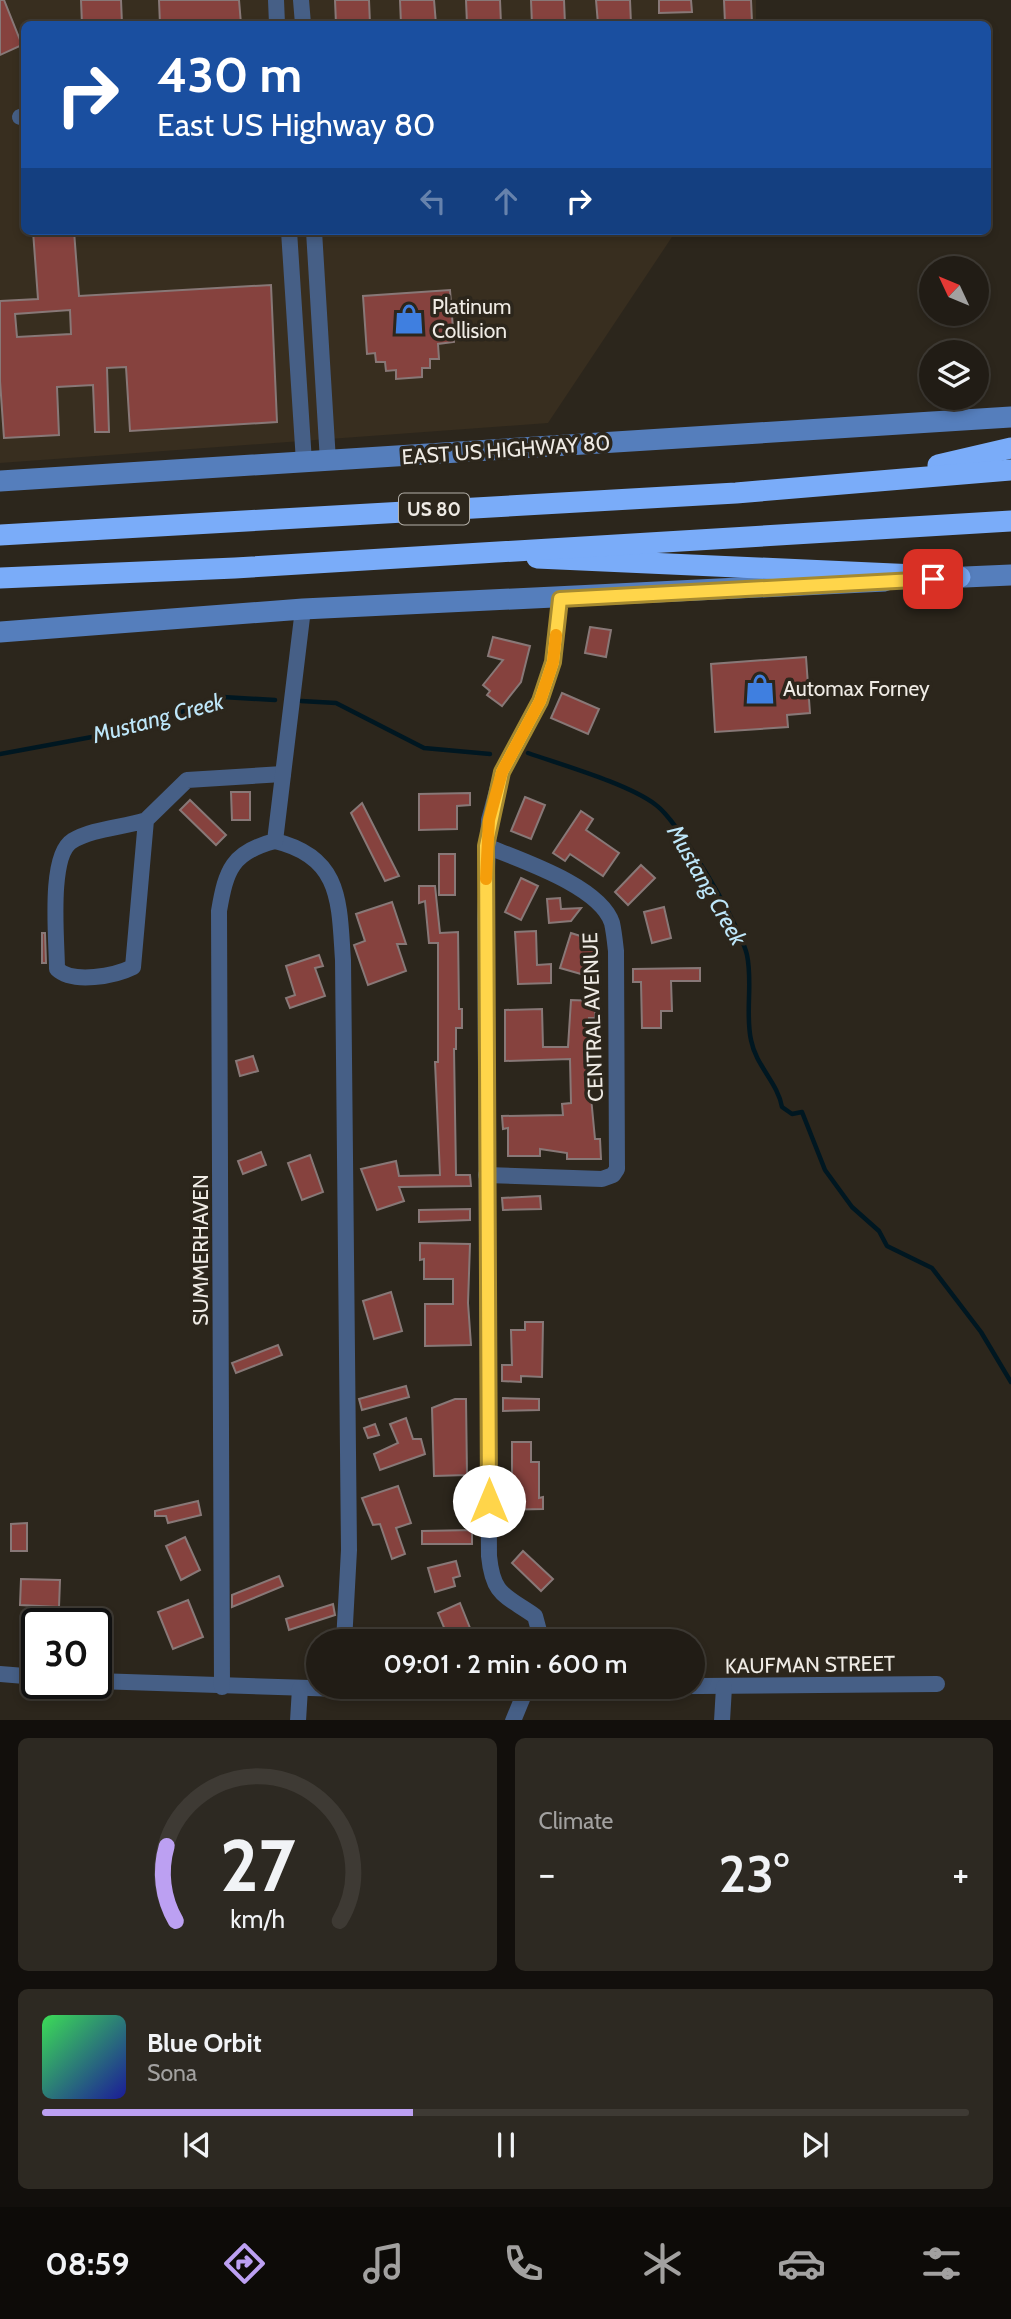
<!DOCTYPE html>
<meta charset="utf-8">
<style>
body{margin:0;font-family:Cabin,sans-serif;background:#2d2922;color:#f1f3f6;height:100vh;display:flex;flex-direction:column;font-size:26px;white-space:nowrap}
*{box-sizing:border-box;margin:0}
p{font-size:23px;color:#a2a1a0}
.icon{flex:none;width:38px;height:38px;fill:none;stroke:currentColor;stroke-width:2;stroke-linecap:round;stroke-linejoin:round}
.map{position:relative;height:1720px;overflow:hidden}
.panel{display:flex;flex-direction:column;gap:18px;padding:18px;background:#120f0c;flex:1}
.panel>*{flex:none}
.top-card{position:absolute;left:21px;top:21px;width:970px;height:214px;border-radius:10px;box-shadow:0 4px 10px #0003,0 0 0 2px #3e3a34;background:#1a4fa0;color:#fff;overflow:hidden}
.needle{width:46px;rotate:314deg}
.controls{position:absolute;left:919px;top:256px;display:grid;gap:14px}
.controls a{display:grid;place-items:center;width:70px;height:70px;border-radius:50%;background:#211c15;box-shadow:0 4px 10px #0003,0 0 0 2px #3e3a34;font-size:35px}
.speed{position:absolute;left:21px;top:1608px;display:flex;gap:14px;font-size:35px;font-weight:700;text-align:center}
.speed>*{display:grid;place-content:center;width:91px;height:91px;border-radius:50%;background:#211c15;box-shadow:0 4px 10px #0003,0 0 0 2px #3e3a34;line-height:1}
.speed .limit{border:4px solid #111;border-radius:10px;background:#fff;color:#111}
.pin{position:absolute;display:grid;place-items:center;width:60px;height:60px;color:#fff;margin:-30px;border-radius:14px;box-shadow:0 4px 10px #0006}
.me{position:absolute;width:77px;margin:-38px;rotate:0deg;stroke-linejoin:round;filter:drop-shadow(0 0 5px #0008)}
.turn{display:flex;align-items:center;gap:24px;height:147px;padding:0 21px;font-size:32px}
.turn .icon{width:91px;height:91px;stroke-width:2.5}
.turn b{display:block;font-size:49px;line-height:60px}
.lanes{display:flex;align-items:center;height:66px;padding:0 21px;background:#0003;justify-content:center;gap:35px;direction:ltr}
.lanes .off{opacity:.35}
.big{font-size:52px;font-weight:600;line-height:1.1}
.panel .tile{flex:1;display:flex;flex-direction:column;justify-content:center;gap:10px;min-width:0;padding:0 24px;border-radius:10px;background:#2d2922}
.panel .dial{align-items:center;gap:0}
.dial svg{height:182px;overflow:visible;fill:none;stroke:#3e3a34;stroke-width:7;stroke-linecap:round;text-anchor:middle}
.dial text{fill:#f1f3f6;stroke:none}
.song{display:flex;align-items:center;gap:21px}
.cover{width:84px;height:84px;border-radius:10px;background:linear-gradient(135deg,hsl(130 70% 55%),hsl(240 70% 35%))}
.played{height:7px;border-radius:4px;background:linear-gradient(90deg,#bca0f2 40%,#3e3a34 40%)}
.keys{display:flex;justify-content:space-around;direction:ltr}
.heat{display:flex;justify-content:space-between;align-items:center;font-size:38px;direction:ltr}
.panel .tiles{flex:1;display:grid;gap:18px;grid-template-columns:1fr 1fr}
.tile:last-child{grid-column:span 2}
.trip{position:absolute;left:306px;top:1629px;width:399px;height:70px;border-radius:35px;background:#211c15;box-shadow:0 4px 10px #0003,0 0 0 2px #3e3a34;font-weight:600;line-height:70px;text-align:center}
.menu{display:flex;height:112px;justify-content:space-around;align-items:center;background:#0d0b08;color:#a2a1a0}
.menu .icon{width:49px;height:49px}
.menu .selected{color:#bca0f2}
.menu b{font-size:32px;color:#f1f3f6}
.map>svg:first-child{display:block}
.built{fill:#382e1f}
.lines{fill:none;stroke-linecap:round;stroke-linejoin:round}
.stream{stroke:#001721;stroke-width:4.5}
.building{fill:#86423e;stroke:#887877;stroke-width:2;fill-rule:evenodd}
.street{stroke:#465f86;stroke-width:16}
.secondary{stroke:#557ebc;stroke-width:21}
.highway{stroke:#7aacf9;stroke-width:21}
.route-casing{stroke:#a68a30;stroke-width:18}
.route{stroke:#ffd54a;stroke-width:12}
.slow{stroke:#f59e0b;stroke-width:12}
.labels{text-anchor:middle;stroke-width:7;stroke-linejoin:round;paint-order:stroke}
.shield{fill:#2c261c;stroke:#b4b0a9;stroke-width:2}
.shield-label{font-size:19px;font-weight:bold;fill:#efebe5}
.poi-label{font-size:21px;fill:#efebe5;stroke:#2c261c;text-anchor:start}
.street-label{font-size:21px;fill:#efebe5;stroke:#2c261c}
.water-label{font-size:23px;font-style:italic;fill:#bee7fa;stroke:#2c261c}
</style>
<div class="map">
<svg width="1011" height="1721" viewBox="0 0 1011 1721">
<rect width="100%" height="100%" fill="#2c261c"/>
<polygon class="built" points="0,0 756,0 756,24 24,24 24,231 676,231 548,423 0,463"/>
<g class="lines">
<g class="stream">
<polyline points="301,701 336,703 424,748 490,754"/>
<path d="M528,753C562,765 629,784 656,805C679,822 741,927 747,955C753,983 745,1013 751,1040C756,1066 778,1083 782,1107L792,1114L802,1112L825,1170L852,1207L879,1231L887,1246L932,1268L981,1332L1011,1382"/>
<polyline points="0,754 135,729 223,697 275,700"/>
</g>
</g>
<g class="building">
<polygon points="0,0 4,0 22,45 0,55"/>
<polygon points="81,0 121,0 122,24 82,24"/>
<polygon points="159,0 239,0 241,24 160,24"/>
<polygon points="335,0 369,0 370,24 336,24"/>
<polygon points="400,0 434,0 436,24 401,24"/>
<polygon points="466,0 500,0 501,24 467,24"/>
<polygon points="531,0 564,0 565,24 532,24"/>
<polygon points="596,0 630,0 631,24 598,24"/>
<polygon points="659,0 691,0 692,12 659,13"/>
<polygon points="724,0 751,0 752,22 725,23"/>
<path d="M33,231H74L79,296L271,285L277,422L130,431L126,367L107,368L109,432H95L93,385L57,387L59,435L4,438L0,381V301L38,299ZM70,310L71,334L17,337L15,314Z"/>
<polygon points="450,290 454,342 438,344 439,359 430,359 430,368 422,368 422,377 396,379 396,370 386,371 385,362 376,362 375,353 367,354 363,296"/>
<polygon points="590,627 611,630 606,657 585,653"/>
<polygon points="493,637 530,646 521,682 502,706 487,695 490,691 483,685 503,660 488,656"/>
<polygon points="806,657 810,713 787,715 788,727 715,732 711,664"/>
<polygon points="562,693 599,709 588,734 551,718"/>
<polygon points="231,792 250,792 250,820 232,820"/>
<polygon points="470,793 470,805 457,806 457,829 419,830 419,794"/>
<polygon points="525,797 545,805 531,839 511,831"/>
<polygon points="190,800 226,835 216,845 180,810"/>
<polygon points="362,803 399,876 385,881 351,813"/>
<polygon points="581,811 593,819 586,830 619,853 603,876 570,854 565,861 553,853"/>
<rect x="439" y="854" width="16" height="41"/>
<polygon points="641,865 655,878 628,905 615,892"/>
<polygon points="521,878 538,886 521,920 505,912"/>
<polygon points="419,886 435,886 440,933 458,932 459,1009 462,1009 462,1028 456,1028 456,1049 454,1049 456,1175 470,1175 471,1186 399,1187 404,1201 377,1210 361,1169 396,1161 399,1176 440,1175 435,1062 438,1062 438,943 429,943 425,901 419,903"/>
<polygon points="560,898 561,909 581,908 571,921 549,923 547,899"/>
<polygon points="392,902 406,944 397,944 406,971 368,985 354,945 365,941 356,914"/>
<polygon points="664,907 671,938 652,943 644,912"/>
<polygon points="536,931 537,965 551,964 551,983 518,984 515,932"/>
<polygon points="42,933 45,933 46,963 42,963"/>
<polygon points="571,933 599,942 588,976 560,968"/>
<polygon points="319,955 323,966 315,968 325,996 290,1008 286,998 295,995 286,966"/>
<polygon points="700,968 700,981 671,981 672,1011 661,1011 661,1028 642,1028 641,982 633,982 633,969"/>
<polygon points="571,1000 596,1001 595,1018 589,1018 588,1066 595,1139 600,1139 601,1159 567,1159 567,1153 540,1149 540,1156 508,1156 508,1128 503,1129 502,1116 563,1115 562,1104 571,1103 570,1059 505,1061 505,1010 542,1009 543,1047 568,1047"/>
<polygon points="253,1056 258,1071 240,1076 236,1061"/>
<polygon points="261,1152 266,1165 243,1174 238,1161"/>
<polygon points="310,1155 323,1192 302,1200 288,1163"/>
<polygon points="540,1196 541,1209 503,1210 502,1198"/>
<polygon points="470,1209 470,1220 419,1222 419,1210"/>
<polygon points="420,1243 470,1244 468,1303 471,1345 425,1346 425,1304 453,1304 453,1279 424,1279 424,1259 420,1260"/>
<polygon points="391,1292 402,1331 374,1339 363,1301"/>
<polygon points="525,1322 543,1322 542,1377 521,1376 521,1382 502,1381 502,1365 512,1365 511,1330 525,1330"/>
<polygon points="278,1345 282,1355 236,1373 232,1363"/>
<polygon points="406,1386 409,1397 362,1410 359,1399"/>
<polygon points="503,1398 539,1399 539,1410 503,1411"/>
<polygon points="455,1399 466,1399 467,1475 434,1476 432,1408"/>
<polygon points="406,1418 413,1439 421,1439 425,1454 380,1470 374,1454 398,1443 390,1424"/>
<polygon points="375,1424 379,1435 368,1438 364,1428"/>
<polygon points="512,1442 531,1442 531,1462 539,1462 539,1498 543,1497 543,1509 502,1510 502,1498 512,1498"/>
<polygon points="398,1486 411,1523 396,1528 405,1554 392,1559 380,1524 373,1525 362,1498"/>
<polygon points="198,1501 201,1515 168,1523 166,1516 155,1516 155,1511"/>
<polygon points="27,1523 27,1551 11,1551 11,1524"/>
<polygon points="472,1530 472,1544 422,1544 422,1531"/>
<polygon points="185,1537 200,1570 181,1580 166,1546"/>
<polygon points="523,1551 553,1579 541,1591 512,1563"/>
<polygon points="456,1561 460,1576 453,1578 455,1586 435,1592 428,1568"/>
<polygon points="279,1576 283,1586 232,1607 232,1595"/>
<polygon points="21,1579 60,1580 59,1607 20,1605"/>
<polygon points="188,1600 203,1637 173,1649 158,1612"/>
<polygon points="460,1603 472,1633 450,1642 438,1613"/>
<polygon points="333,1604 335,1615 289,1630 286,1619"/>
</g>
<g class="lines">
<g class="street">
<polyline points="276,0 277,24"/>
<polyline points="301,0 303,24"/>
<polyline points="20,117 24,116"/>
<polyline points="289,231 304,462"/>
<polyline points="314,231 328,461"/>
<path d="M146,820C122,828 94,828 72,841C48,856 57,942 57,969C73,984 115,976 133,967L146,820L187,780L283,774"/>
<path d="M275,841C342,857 339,903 343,960L349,1550L344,1642"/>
<path d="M486,1175L602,1179L613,1175L617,1169L616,951C615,942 614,932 612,923C600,886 520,860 486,846"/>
<path d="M542,1642L535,1616C505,1595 493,1596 489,1556L485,919L489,820L502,772L540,701L553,662L560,599"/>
<polyline points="0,1674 37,1677"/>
<polyline points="96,1681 342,1689 937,1684"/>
<path d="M222,1687L219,911C226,870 232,852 275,841L303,609"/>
<polyline points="298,1721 300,1688"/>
<polyline points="513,1721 527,1687"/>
<polyline points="722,1721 724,1687"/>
</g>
<g class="secondary">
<polyline points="0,481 1011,417"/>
<polyline points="942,578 1011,575"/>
<polyline points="0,632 303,609 885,581"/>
</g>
<g class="highway">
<polyline points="938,465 1011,448"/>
<polyline points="0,535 736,493 1011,470"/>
<polyline points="537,558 960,577"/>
<polyline points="0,578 235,568 1011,521"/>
</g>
</g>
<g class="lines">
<g class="route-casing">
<polyline id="route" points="489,1501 486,846 502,772 540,701 553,662 560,599 933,579"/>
</g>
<use href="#route" class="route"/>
<polyline class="slow" points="486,879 489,820 502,772 540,701 553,662 556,635"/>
</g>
<defs>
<g id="shop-bare" transform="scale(2.415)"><path d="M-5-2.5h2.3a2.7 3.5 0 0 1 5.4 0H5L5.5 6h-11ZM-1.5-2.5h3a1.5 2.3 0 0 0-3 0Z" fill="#3f7fe0" stroke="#2c261c" stroke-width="2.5" paint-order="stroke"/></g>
</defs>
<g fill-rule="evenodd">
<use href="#shop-bare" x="409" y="319"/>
<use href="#shop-bare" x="760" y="689"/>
</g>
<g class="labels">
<rect class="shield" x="399" y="493.5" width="70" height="31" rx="5"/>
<g class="shield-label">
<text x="434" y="516">US 80</text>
</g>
<g class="poi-label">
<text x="432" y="314">Platinum<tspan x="432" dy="24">Collision</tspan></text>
<text x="783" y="696">Automax Forney</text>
</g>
<g class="street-label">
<text transform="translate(506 450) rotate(-4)" y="7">EAST US HIGHWAY 80</text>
<text transform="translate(593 1017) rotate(-92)" y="7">CENTRAL AVENUE</text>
<text transform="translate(201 1250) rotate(-90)" y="7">SUMMERHAVEN</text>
<text transform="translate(810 1665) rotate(-1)" y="7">KAUFMAN STREET</text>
</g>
<g class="water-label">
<text transform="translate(158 718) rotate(-15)" y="8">Mustang Creek</text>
<text transform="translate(707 885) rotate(60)" y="8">Mustang Creek</text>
</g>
</g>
</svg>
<div class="controls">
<a><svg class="needle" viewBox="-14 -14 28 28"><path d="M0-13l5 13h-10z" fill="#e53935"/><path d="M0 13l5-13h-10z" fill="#a2a1a0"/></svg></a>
<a><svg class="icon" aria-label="layers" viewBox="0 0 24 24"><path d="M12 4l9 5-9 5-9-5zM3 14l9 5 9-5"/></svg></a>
</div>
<div class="speed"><div class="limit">30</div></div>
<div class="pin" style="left:933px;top:579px;background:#d93025"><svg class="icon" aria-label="arrive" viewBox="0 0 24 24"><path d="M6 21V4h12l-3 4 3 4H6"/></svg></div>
<svg class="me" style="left:489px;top:1501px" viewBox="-20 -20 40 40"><circle r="19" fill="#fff"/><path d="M0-13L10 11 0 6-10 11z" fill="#ffd54a"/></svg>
<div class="trip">09:01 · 2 min · 600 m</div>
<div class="top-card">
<div class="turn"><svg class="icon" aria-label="right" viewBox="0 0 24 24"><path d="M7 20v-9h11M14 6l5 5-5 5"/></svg><div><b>430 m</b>East US Highway 80</div></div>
<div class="lanes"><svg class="icon off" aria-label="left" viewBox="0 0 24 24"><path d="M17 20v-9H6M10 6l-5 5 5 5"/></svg><svg class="icon off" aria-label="ahead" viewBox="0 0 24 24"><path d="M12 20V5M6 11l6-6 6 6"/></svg><svg class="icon" aria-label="right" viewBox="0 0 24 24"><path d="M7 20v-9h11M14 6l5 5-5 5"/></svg></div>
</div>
</div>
<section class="panel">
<div class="tiles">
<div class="tile dial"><svg viewBox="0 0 100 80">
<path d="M14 69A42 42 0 1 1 86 69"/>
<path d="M14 69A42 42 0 0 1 10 36" stroke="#bca0f2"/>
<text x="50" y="56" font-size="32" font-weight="700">27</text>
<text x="50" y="72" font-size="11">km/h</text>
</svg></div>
<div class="tile"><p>Climate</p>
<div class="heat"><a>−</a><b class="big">23°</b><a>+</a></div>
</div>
<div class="tile">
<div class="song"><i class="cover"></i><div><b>Blue Orbit</b><p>Sona</p></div></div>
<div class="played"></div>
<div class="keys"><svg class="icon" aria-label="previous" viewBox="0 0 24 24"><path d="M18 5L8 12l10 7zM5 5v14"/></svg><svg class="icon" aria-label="pause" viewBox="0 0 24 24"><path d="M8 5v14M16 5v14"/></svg><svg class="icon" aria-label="next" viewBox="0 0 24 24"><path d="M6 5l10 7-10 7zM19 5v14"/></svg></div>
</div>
</div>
</section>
<nav class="menu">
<b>08:59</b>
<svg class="icon selected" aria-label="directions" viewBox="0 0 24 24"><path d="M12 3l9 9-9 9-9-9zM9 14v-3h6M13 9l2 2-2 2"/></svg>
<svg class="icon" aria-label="music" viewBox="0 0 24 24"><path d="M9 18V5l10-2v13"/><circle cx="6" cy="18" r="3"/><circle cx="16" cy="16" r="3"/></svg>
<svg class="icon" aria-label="phone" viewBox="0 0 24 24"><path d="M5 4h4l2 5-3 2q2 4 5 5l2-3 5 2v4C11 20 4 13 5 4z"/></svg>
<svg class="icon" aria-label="climate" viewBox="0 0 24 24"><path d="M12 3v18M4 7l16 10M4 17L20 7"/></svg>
<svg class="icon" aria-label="car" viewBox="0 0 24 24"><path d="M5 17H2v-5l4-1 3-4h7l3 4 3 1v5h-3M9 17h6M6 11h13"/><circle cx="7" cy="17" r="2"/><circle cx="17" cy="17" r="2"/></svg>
<svg class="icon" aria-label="filters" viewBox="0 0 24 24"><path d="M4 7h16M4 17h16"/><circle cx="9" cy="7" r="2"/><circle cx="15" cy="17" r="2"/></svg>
</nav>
